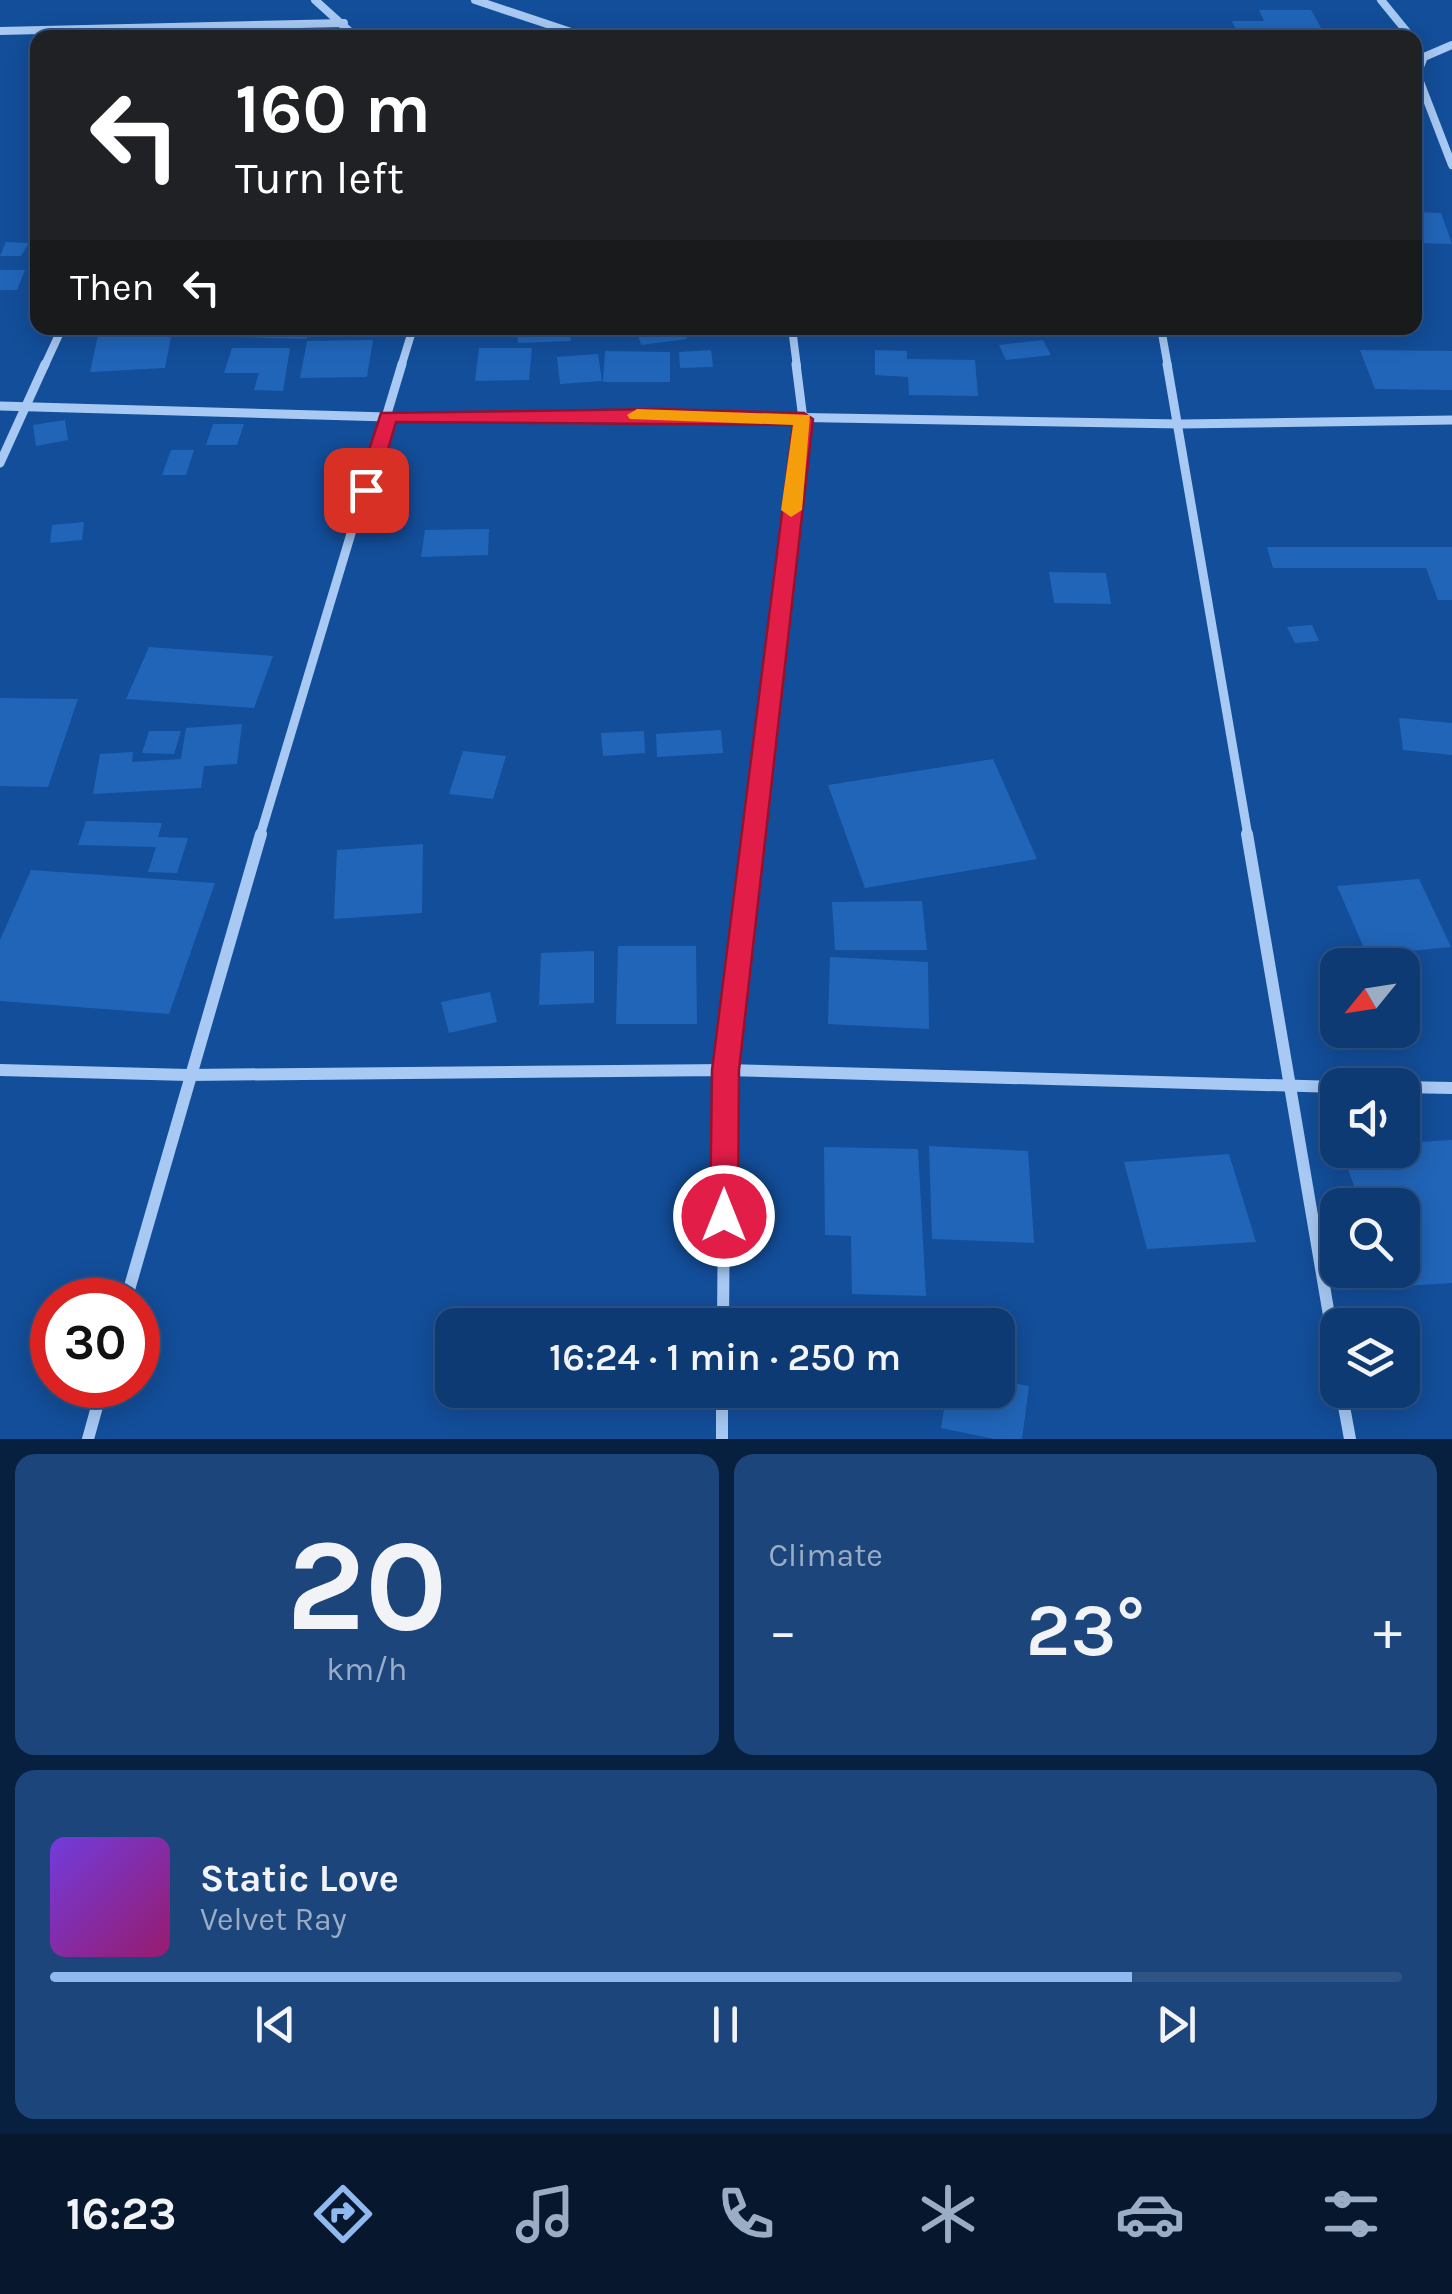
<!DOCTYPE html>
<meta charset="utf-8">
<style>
body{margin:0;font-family:Karla,sans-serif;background:#1c457c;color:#f1f3f6;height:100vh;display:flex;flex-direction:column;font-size:38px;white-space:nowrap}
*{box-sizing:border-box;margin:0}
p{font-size:32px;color:#9badc5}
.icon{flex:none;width:55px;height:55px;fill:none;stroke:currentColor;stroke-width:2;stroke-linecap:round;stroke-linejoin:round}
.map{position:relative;height:1439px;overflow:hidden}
.sheet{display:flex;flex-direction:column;gap:15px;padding:15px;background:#082040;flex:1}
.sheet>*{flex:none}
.top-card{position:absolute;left:30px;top:30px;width:1392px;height:305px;border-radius:20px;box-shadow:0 5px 25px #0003,0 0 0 2px #2e5486;background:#202124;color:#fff;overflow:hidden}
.needle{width:65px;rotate:240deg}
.controls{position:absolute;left:1320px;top:948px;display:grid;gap:20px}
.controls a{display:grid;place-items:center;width:100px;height:100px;border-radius:20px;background:#0e3a74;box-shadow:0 5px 25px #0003,0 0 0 2px #2e5486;font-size:50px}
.speed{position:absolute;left:30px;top:1278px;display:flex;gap:20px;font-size:50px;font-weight:700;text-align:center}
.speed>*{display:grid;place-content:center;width:130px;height:130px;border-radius:50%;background:#0e3a74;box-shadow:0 5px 25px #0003,0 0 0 2px #2e5486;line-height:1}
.speed .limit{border:15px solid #d22;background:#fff;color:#111}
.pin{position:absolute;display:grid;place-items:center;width:85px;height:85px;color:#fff;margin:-42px;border-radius:20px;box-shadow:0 5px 15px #0006}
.me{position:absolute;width:110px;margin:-55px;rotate:0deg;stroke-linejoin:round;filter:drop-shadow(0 0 8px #0008)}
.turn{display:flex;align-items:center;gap:35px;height:210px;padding:0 40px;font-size:45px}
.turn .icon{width:130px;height:130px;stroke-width:2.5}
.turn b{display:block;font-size:70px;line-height:85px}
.then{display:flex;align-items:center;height:95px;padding:0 40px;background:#0003;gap:20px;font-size:38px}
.big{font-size:75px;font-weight:600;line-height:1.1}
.sheet .widget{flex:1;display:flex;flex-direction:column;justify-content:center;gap:15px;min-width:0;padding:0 35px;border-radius:20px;background:#1c457c}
.sheet .dial{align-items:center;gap:0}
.dial b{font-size:130px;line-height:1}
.song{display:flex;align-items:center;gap:30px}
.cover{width:120px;height:120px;border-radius:15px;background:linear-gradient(135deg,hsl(260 70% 55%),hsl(320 70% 35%))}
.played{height:10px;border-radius:5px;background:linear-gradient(90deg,#90b9f0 80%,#2e5486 80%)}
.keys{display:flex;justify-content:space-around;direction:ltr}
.heat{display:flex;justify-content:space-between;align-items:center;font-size:55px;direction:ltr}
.sheet .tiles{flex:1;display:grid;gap:15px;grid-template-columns:1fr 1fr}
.widget:last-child{grid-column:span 2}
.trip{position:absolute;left:435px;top:1308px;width:580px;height:100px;border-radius:20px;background:#0e3a74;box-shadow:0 5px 25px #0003,0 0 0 2px #2e5486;font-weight:600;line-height:100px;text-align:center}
.menu{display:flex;height:160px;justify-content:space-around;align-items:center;background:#06172e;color:#9badc5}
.menu .icon{width:70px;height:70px}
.menu .on{color:#90b9f0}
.menu b{font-size:45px;color:#f1f3f6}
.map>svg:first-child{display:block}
.building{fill:#2165b9}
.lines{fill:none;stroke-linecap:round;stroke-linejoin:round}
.minor-far2{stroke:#a7c9f3;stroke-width:8}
.minor-far1{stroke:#a7c9f3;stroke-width:9}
.minor{stroke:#a7c9f3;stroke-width:12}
.route{fill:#e11d48;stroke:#92132f;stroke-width:2.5}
.slow{fill:#f59e0b}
</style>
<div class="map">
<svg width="1452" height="1439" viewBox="0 0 1452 1439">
<rect width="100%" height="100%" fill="#134e9a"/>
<g class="building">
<polygon points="1259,10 1311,10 1324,33 1238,34 1232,21 1264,21"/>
<polygon points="1415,212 1441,213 1452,244 1415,243"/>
<polygon points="6,242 29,243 21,256 0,256"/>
<polygon points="0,270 25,270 17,290 0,290"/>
<polygon points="245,328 310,328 306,339 241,337"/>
<polygon points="517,328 570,328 571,341 518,343"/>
<polygon points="636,328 683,328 687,339 641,345"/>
<polygon points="172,332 165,368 90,372 98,335"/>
<polygon points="373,340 367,377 300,378 307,341"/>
<polygon points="1043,340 1051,355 1006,360 999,345"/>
<polygon points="232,348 290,348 283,391 254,390 259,373 224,373"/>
<polygon points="479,348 532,348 529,380 475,381"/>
<polygon points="711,350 713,367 680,368 679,352"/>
<polygon points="875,350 907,351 907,359 975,360 978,396 909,395 908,377 875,375"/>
<polygon points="1360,350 1452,351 1452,390 1375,389"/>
<polygon points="605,351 670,352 670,382 603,382"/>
<polygon points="598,354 602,381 560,384 557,357"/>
<polygon points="65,420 68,440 36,446 33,425"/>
<polygon points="213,424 244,424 237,445 206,445"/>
<polygon points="171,450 194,450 186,475 162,475"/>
<polygon points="84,522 82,540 50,543 52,525"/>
<polygon points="489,529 488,555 421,557 425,530"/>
<polygon points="1267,547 1452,547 1452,600 1438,600 1426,568 1273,568"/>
<polygon points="1049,572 1106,573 1111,604 1054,603"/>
<polygon points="1312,625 1319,641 1295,643 1287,627"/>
<polygon points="149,647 273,656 254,708 126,699"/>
<polygon points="0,698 78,699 48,787 0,786"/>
<polygon points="1399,718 1452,723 1452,755 1403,750"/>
<polygon points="242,724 237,764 204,766 201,788 93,794 100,754 133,752 132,762 181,759 186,728"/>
<polygon points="721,730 723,753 657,757 656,734"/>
<polygon points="149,731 181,731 174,754 142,753"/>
<polygon points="644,731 645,753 603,756 601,733"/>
<polygon points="463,751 506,756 493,799 449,794"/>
<polygon points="993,759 1037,859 865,888 828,785"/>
<polygon points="86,821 162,823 158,837 188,838 177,873 148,872 156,847 78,845"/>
<polygon points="423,844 422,913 334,919 337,850"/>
<polygon points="31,870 215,883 169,1014 0,1001 0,940"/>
<polygon points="1419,879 1451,947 1367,955 1337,886"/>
<polygon points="922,901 927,950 835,950 832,902"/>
<polygon points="618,946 696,946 697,1024 616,1024"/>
<polygon points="594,951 594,1003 539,1005 541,953"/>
<polygon points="830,957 928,962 929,1029 828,1024"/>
<polygon points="490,992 497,1022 449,1033 441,1002"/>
<polygon points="1452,1140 1452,1283 1389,1287 1383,1270 1402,1270 1402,1205 1361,1205 1341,1150 1402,1150 1402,1143"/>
<polygon points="929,1146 1028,1151 1034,1243 932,1239"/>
<polygon points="824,1147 918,1149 926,1296 852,1294 851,1236 825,1235"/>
<polygon points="1229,1154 1256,1242 1147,1249 1124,1162"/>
<polygon points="998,1380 1029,1386 1022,1439 994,1439 941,1428 947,1390 998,1390"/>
</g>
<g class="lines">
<g class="minor-far2">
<polyline points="315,0 357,38"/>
<polyline points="475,0 589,38"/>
<polyline points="1381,0 1412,38"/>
<polyline points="0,31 344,23"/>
<polyline points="1452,45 1424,57 1417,74 1452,165"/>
<polyline points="792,328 797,367"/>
<polyline points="1161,328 1168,367"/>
<polyline points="44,367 62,328"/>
<polyline points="401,367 413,328"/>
</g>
<g class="minor-far1">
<polyline points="1167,364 1248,836"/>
<polyline points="0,406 388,417 658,415 1181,424 1452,420"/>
<polyline points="0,463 45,364"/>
<polyline points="260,836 402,364"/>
<polyline points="753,836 803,419 796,364"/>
</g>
<g class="minor">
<polyline points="1247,834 1338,1368"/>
<polyline points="0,1070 188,1075 725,1070 1338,1087"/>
<polyline points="1402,1087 1452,1088"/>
<polyline points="126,1300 261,834"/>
<polyline points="723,1325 725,1070 753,834"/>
<polyline points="722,1390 722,1439"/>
<polyline points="1341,1390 1350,1439"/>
<polyline points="88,1439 103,1385"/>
</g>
</g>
<polygon class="route" points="658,409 804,413 813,419 739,1070 738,1216 734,1224 724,1228 714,1224 710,1216 712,1070 793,425 396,422 376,490 366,496 356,490 381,413"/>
<polygon class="slow" points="637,409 810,415 802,510 791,517 781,510 793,425 630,419 627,415"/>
</svg>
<div class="controls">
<a><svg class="needle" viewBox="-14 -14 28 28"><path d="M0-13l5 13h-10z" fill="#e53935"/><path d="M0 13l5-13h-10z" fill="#9badc5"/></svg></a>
<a><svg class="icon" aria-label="sound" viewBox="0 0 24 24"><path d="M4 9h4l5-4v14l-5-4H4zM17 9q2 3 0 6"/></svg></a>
<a><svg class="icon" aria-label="search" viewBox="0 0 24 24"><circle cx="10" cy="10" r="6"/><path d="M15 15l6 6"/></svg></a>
<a><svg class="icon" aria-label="layers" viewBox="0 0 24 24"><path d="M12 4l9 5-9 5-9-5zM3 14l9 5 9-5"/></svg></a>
</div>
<div class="speed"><div class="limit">30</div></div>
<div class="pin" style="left:366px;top:490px;background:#d93025"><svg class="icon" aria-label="arrive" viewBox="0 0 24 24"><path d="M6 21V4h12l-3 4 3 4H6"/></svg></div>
<svg class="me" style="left:724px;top:1216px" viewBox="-20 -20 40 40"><circle r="17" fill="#e11d48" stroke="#fff" stroke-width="3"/><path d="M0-11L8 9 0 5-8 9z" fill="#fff"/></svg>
<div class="trip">16:24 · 1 min · 250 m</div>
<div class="top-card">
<div class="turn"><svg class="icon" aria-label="left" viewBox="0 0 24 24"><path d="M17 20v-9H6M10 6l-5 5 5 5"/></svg><div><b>160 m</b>Turn left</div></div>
<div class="then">Then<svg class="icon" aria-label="left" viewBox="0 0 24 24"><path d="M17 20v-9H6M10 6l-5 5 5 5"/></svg></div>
</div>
</div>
<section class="sheet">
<div class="tiles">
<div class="widget dial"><b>20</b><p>km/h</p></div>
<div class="widget"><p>Climate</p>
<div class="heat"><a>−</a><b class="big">23°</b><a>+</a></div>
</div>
<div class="widget">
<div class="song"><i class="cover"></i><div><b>Static Love</b><p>Velvet Ray</p></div></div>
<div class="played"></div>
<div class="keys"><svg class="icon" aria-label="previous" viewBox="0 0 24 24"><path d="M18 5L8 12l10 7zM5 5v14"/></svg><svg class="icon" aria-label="pause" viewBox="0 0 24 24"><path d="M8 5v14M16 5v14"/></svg><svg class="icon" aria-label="next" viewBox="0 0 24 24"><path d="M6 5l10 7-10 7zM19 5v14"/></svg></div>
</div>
</div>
</section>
<nav class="menu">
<b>16:23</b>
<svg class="icon on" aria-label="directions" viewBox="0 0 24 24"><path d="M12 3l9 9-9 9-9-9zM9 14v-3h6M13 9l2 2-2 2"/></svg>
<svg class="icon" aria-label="music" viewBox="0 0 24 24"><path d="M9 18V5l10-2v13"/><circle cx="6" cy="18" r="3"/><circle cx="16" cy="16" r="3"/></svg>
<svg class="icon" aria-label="phone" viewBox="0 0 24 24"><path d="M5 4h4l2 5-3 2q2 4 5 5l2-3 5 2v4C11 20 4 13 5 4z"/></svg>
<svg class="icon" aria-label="climate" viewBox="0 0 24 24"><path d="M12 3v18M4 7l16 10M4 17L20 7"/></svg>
<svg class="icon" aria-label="car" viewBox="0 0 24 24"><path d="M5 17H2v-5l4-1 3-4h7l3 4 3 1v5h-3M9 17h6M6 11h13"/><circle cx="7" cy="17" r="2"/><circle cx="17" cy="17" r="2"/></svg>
<svg class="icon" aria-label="filters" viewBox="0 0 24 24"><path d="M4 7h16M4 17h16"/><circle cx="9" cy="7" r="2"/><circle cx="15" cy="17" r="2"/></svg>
</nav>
